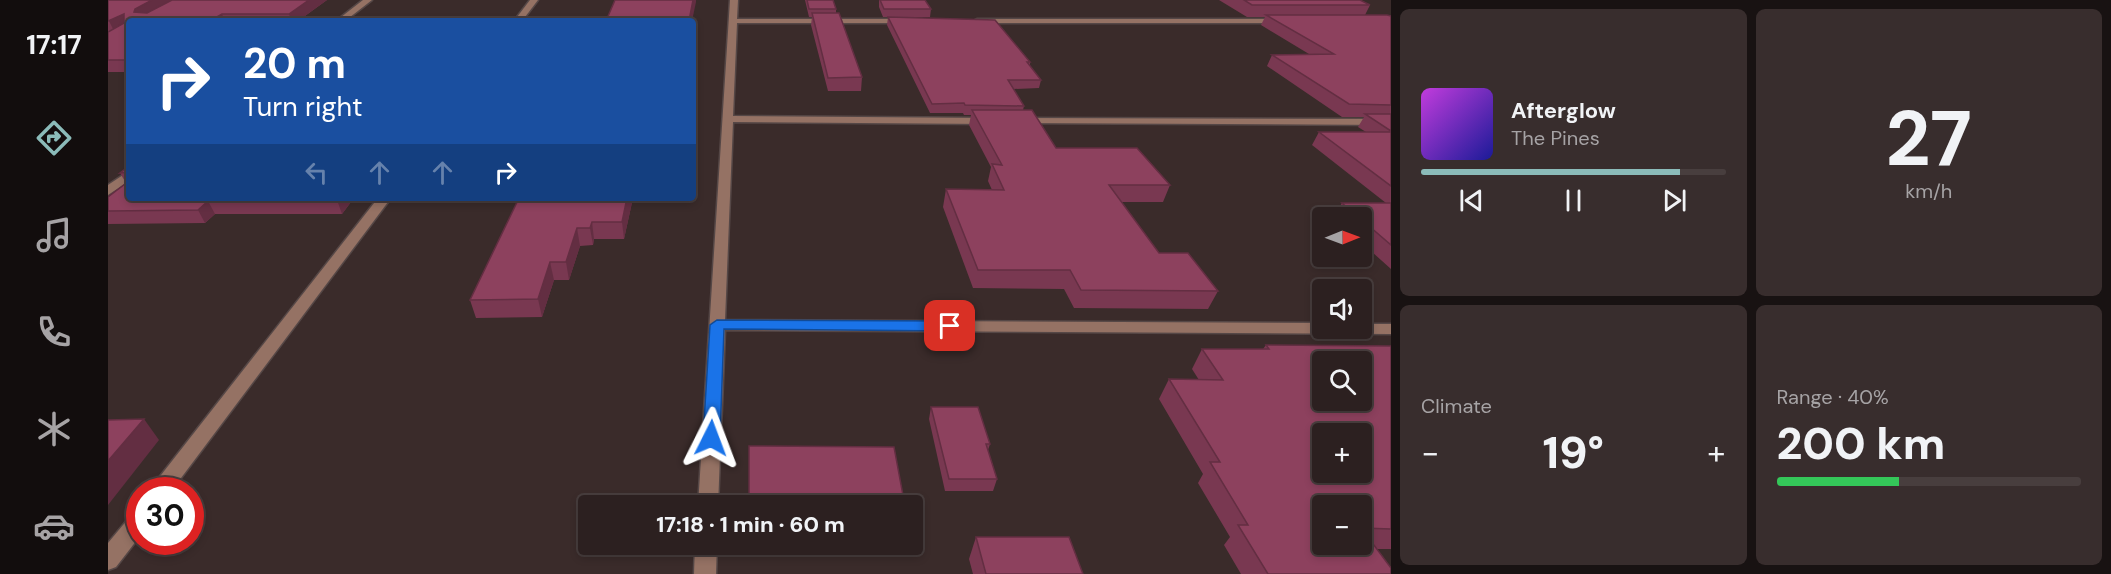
<!DOCTYPE html>
<meta charset="utf-8">
<style>
body{margin:0;font-family:"DM Sans",sans-serif;background:#382d2d;color:#f1f3f6;height:100vh;display:flex;flex-direction:column;font-size:22px;white-space:nowrap}
*{box-sizing:border-box;margin:0}
p{font-size:20px;color:#a6a3a5}
.icon{flex:none;width:33px;height:33px;fill:none;stroke:currentColor;stroke-width:2;stroke-linecap:round;stroke-linejoin:round}
.map{position:relative;flex:1;overflow:hidden}
.side{display:flex;flex-direction:column;gap:9px;padding:9px;background:#181212;width:720px}
.side>*{flex:none}
.banner{position:absolute;left:18px;top:18px;width:570px;height:183px;border-radius:6px;box-shadow:0 3px 9px #0003,0 0 0 2px #483e3e;background:#1a4fa0;color:#fff;overflow:hidden}
.needle{width:39px;rotate:89deg}
.controls{position:absolute;left:1204px;top:207px;display:grid;gap:12px}
.controls a{display:grid;place-items:center;width:60px;height:60px;border-radius:6px;background:#2c2020;box-shadow:0 3px 9px #0003,0 0 0 2px #483e3e;font-size:30px}
.speed{position:absolute;left:18px;top:477px;display:flex;gap:12px;font-size:30px;font-weight:700;text-align:center}
.speed>*{display:grid;place-content:center;width:78px;height:78px;border-radius:50%;background:#2c2020;box-shadow:0 3px 9px #0003,0 0 0 2px #483e3e;line-height:1}
.speed .limit{border:9px solid #d22;background:#fff;color:#111}
.pin{position:absolute;display:grid;place-items:center;width:51px;height:51px;color:#fff;margin:-26px;border-radius:12px;box-shadow:0 3px 9px #0006}
.me{position:absolute;width:66px;margin:-33px;rotate:3deg;stroke-linejoin:round;filter:drop-shadow(0 0 4px #0008)}
.turn{display:flex;align-items:center;gap:21px;height:126px;padding:0 18px;font-size:27px}
.turn .icon{width:78px;height:78px;stroke-width:2.5}
.turn b{display:block;font-size:42px;line-height:51px}
.lanes{display:flex;align-items:center;height:57px;padding:0 18px;background:#0003;justify-content:center;gap:30px;direction:ltr}
.lanes .off{opacity:.35}
.big{font-size:45px;font-weight:800;line-height:1.1}
.side .tile{flex:1;display:flex;flex-direction:column;justify-content:center;gap:9px;min-width:0;padding:0 21px;border-radius:9px;background:#382d2d}
.side .dial{align-items:center;gap:0}
.dial b{font-size:78px;line-height:1}
.song{display:flex;align-items:center;gap:18px}
.cover{width:72px;height:72px;border-radius:9px;background:linear-gradient(135deg,hsl(290 70% 55%),hsl(240 70% 35%))}
.played{height:6px;border-radius:3px;background:linear-gradient(90deg,#8bbbb9 85%,#483e3e 85%)}
.keys{display:flex;justify-content:space-around;direction:ltr}
.heat{display:flex;justify-content:space-between;align-items:center;font-size:33px;direction:ltr}
.charge{height:9px;border-radius:4px;background:linear-gradient(90deg,#34c759 40%,#483e3e 0)}
.side .tiles{flex:1;display:grid;gap:9px;grid-template-columns:repeat(2,1fr)}
.trip{position:absolute;left:470px;top:495px;width:345px;height:60px;border-radius:6px;background:#2c2020;box-shadow:0 3px 9px #0003,0 0 0 2px #483e3e;font-weight:800;line-height:60px;text-align:center}
main{display:flex;flex:1;min-height:0}
.dock{display:flex;flex-direction:column;width:108px;justify-content:space-around;align-items:center;background:#120d0d;color:#a6a3a5}
.dock .icon{width:42px;height:42px}
.dock .active{color:#8bbbb9}
.dock b{font-size:27px;color:#f1f3f6}
.map>svg:first-child{display:block}
.lines{fill:none;stroke-linecap:round;stroke-linejoin:round}
.minor-casing{stroke:#554746;stroke-width:3}
.minor{fill:#957264;fill-rule:evenodd}
.wall{fill:#793851}
.shaded-wall{fill:#632e42}
.building{fill:#8d415e;stroke:#632e42;stroke-width:1.5;fill-rule:evenodd}
.route{fill:#1a73e8;stroke:#114b97;stroke-width:1.5}
</style>
<main>
<nav class="dock">
<b>17:17</b>
<svg class="icon active" aria-label="directions" viewBox="0 0 24 24"><path d="M12 3l9 9-9 9-9-9zM9 14v-3h6M13 9l2 2-2 2"/></svg>
<svg class="icon" aria-label="music" viewBox="0 0 24 24"><path d="M9 18V5l10-2v13"/><circle cx="6" cy="18" r="3"/><circle cx="16" cy="16" r="3"/></svg>
<svg class="icon" aria-label="phone" viewBox="0 0 24 24"><path d="M5 4h4l2 5-3 2q2 4 5 5l2-3 5 2v4C11 20 4 13 5 4z"/></svg>
<svg class="icon" aria-label="climate" viewBox="0 0 24 24"><path d="M12 3v18M4 7l16 10M4 17L20 7"/></svg>
<svg class="icon" aria-label="car" viewBox="0 0 24 24"><path d="M5 17H2v-5l4-1 3-4h7l3 4 3 1v5h-3M9 17h6M6 11h13"/><circle cx="7" cy="17" r="2"/><circle cx="17" cy="17" r="2"/></svg>
</nav>
<div class="map">
<svg width="1283" height="574" viewBox="0 0 1283 574">
<rect width="100%" height="100%" fill="#3a2b2a"/>
<g class="lines">
<g class="minor-casing">
<g id="minor">
<polygon points="255,0 264,0 237,21 228,21"/>
<polygon points="422,0 430,0 414,21 406,21"/>
<polygon points="622,0 630,0 629,19 800,19 804,21 800,23 629,23 625,116 881,118 886,121 881,124 625,122 617,320 1215,323 1215,328 1254,328 1254,324 1283,324 1283,334 617,330 610,506 590,506"/>
<polygon points="869,19 1175,19 1179,21 1175,23 866,23 865,21"/>
<polygon points="911,118 1283,119 1283,125 907,123 907,119"/>
<polygon points="21,171 21,181 0,195 0,185"/>
<polygon points="270,198 283,198 64,490 43,490 46,484"/>
<polygon points="32,510 32,536 8,567 0,570 0,543 25,513"/>
<polygon points="587,544 609,544 608,574 586,574"/>
</g>
</g>
<use href="#minor" class="minor"/>
</g>
<g class="wall">
<polygon points="0,0 219,0 190,21 21,21 21,72 0,72"/>
<polygon points="697,0 725,0 728,9 728,13 754,77 753,91 720,91 703,25 704,17 701,17"/>
<polygon points="771,0 823,9 822,17 775,17 771,7"/>
<polygon points="1111,0 1252,0 1262,5 1257,15 1283,16 1283,269 1254,243 1254,218 1225,217 1234,203 1278,203 1204,145 1211,132 1258,132 1250,127 1256,117 1234,117 1159,66 1164,55 1201,54 1153,25 1157,17 1139,17"/>
<polygon points="780,17 922,62 922,66 933,80 931,88 905,89 916,106 915,110 948,148 1062,185 1055,202 1013,202 1051,253 1110,291 1100,309 966,308 956,289 865,288 835,207 838,189 884,190 880,181 883,167 861,125 863,115 856,115 855,113 822,113 779,25"/>
<polygon points="21,166 21,198 246,198 234,214 107,214 97,223 0,224 0,197 18,183 12,173"/>
<polygon points="411,198 525,198 516,239 486,239 485,245 472,246 461,280 446,280 434,317 368,318 362,300"/>
<polygon points="1158,345 1283,346 1283,549 1269,549 1283,574 1133,574 1116,545 1122,537 1090,483 1095,474 1051,399 1061,379 1091,380 1084,369 1094,349 1155,349"/>
<polygon points="823,407 882,444 880,450 889,479 885,491 837,491 821,419"/>
<polygon points="868,537 975,574 865,574 861,559"/>
</g>
<g class="shaded-wall">
<polygon points="44,0 68,0 32,19 26,12 27,9"/>
<polygon points="201,0 219,0 190,21 183,21 181,14"/>
<polygon points="585,0 588,0 588,2 584,21 581,21"/>
<polygon points="16,14 21,24 6,31 1,21"/>
<polygon points="114,14 117,21 102,21"/>
<polygon points="231,198 246,198 234,214 229,200"/>
<polygon points="519,198 525,198 516,239 514,222"/>
<polygon points="100,201 107,214 97,223 90,210"/>
<polygon points="484,222 486,239 485,245 482,228"/>
<polygon points="469,228 472,246 461,280 458,262"/>
<polygon points="442,262 446,280 434,317 430,299"/>
<polygon points="36,419 51,440 0,505 0,461"/>
</g>
<g class="building">
<polygon points="0,0 44,0 27,9 26,12 39,13 64,0 201,0 181,14 114,14 102,21 21,21 21,60 0,60 0,32 16,23 16,14 0,21"/>
<polygon points="507,0 585,0 581,21 498,21"/>
<polygon points="699,0 725,0 728,9 701,9"/>
<polygon points="772,0 817,0 823,9 776,9"/>
<polygon points="1136,0 1252,0 1262,5 1144,5"/>
<polygon points="704,13 731,13 754,77 720,78"/>
<polygon points="1158,15 1279,15 1283,16 1283,105 1241,104 1164,55 1226,54"/>
<polygon points="780,17 887,20 922,62 919,62 933,80 900,80 916,106 857,105 856,103 824,104"/>
<polygon points="223,18 322,18 319,21 219,21"/>
<polygon points="864,110 924,110 948,148 1029,148 1062,185 1001,185 1051,253 1080,253 1110,291 973,290 962,270 870,270 838,189 896,190 884,164 894,165"/>
<polygon points="1257,114 1283,114 1283,131"/>
<polygon points="1211,132 1283,132 1283,186"/>
<polygon points="21,166 21,172 12,173"/>
<polygon points="21,181 21,198 231,198 229,200 100,201 90,210 0,211 0,197"/>
<polygon points="411,198 519,198 514,222 484,222 482,228 469,228 458,262 442,262 430,299 362,300"/>
<polygon points="1234,203 1283,203 1283,245 1254,220 1254,218 1251,218"/>
<path d="M1158,345L1283,346V529L1254,528V506H1215V544H1254V529L1283,568V574H1160L1130,525H1140L1102,462H1112L1061,379L1115,380L1094,349H1161ZM1215,362H1254V400H1215ZM1215,434H1254V472H1215Z"/>
<polygon points="823,407 870,407 882,444 878,444 889,479 841,479"/>
<polygon points="36,419 0,461 0,420"/>
<polygon points="641,446 786,447 797,506 641,506"/>
<polygon points="868,537 961,537 975,574 878,574"/>
</g>
<polygon class="route" points="609,320 842,321 849,326 842,331 616,329 612,438 610,442 603,444 597,442 595,438 602,325"/>
</svg>
<div class="controls">
<a><svg class="needle" viewBox="-14 -14 28 28"><path d="M0-13l5 13h-10z" fill="#e53935"/><path d="M0 13l5-13h-10z" fill="#a6a3a5"/></svg></a>
<a><svg class="icon" aria-label="sound" viewBox="0 0 24 24"><path d="M4 9h4l5-4v14l-5-4H4zM17 9q2 3 0 6"/></svg></a>
<a><svg class="icon" aria-label="search" viewBox="0 0 24 24"><circle cx="10" cy="10" r="6"/><path d="M15 15l6 6"/></svg></a>
<a>+</a>
<a>−</a>
</div>
<div class="speed"><div class="limit">30</div></div>
<div class="pin" style="left:842px;top:326px;background:#d93025"><svg class="icon" aria-label="arrive" viewBox="0 0 24 24"><path d="M6 21V4h12l-3 4 3 4H6"/></svg></div>
<svg class="me" style="left:603px;top:438px" viewBox="-20 -20 40 40"><path d="M0-17L14 15 0 8-14 15z" fill="#1a73e8" stroke="#fff" stroke-width="4"/></svg>
<div class="trip">17:18 · 1 min · 60 m</div>
<div class="banner">
<div class="turn"><svg class="icon" aria-label="right" viewBox="0 0 24 24"><path d="M7 20v-9h11M14 6l5 5-5 5"/></svg><div><b>20 m</b>Turn right</div></div>
<div class="lanes"><svg class="icon off" aria-label="left" viewBox="0 0 24 24"><path d="M17 20v-9H6M10 6l-5 5 5 5"/></svg><svg class="icon off" aria-label="ahead" viewBox="0 0 24 24"><path d="M12 20V5M6 11l6-6 6 6"/></svg><svg class="icon off" aria-label="ahead" viewBox="0 0 24 24"><path d="M12 20V5M6 11l6-6 6 6"/></svg><svg class="icon" aria-label="right" viewBox="0 0 24 24"><path d="M7 20v-9h11M14 6l5 5-5 5"/></svg></div>
</div>
</div>
<section class="side">
<div class="tiles">
<div class="tile">
<div class="song"><i class="cover"></i><div><b>Afterglow</b><p>The Pines</p></div></div>
<div class="played"></div>
<div class="keys"><svg class="icon" aria-label="previous" viewBox="0 0 24 24"><path d="M18 5L8 12l10 7zM5 5v14"/></svg><svg class="icon" aria-label="pause" viewBox="0 0 24 24"><path d="M8 5v14M16 5v14"/></svg><svg class="icon" aria-label="next" viewBox="0 0 24 24"><path d="M6 5l10 7-10 7zM19 5v14"/></svg></div>
</div>
<div class="tile dial"><b>27</b><p>km/h</p></div>
<div class="tile"><p>Climate</p>
<div class="heat"><a>−</a><b class="big">19°</b><a>+</a></div>
</div>
<div class="tile"><p>Range · 40%</p><b class="big">200 km</b><div class="charge"></div></div>
</div>
</section>
</main>
